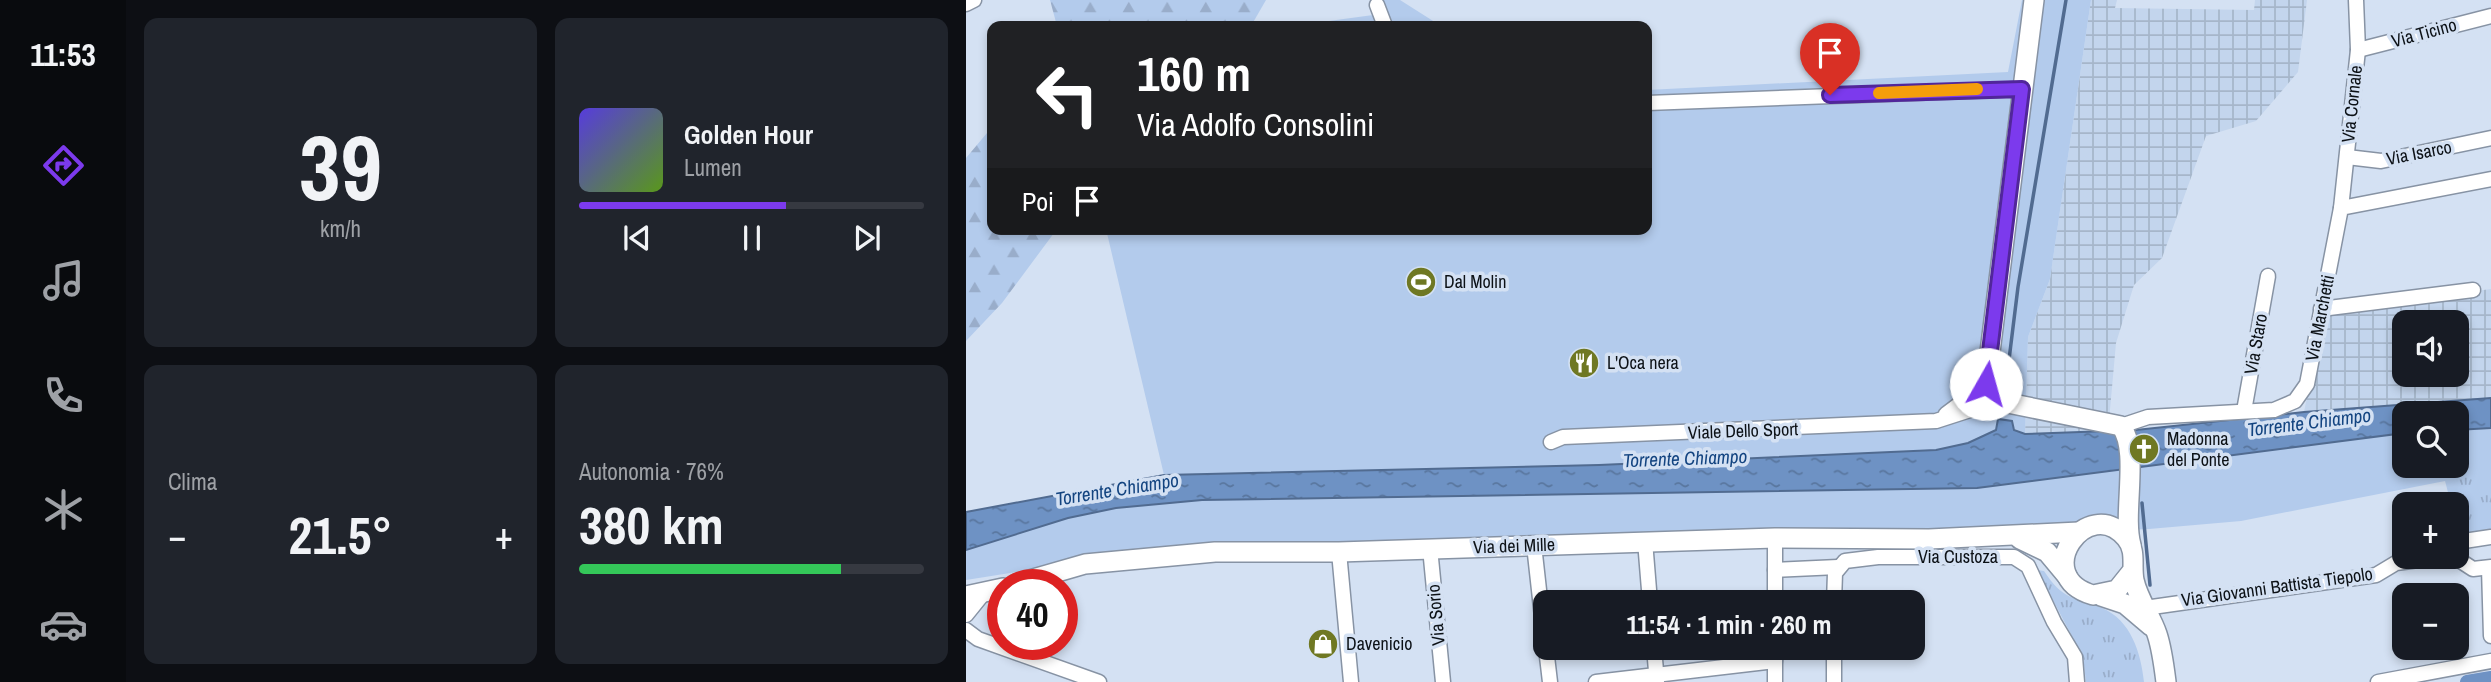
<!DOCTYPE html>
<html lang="it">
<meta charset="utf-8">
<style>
body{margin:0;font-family:"Archivo Narrow",sans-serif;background:#20242c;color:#f1f3f6;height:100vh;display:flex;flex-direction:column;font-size:26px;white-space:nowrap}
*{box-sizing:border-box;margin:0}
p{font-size:23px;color:#9ea1a6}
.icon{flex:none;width:38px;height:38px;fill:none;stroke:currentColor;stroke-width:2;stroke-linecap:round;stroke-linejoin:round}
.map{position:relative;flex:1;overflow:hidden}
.side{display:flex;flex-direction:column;gap:18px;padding:18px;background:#0d0f14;width:840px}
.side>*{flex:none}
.top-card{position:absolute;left:21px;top:21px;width:665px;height:214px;border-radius:14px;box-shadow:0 4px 10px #0003;background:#202124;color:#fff;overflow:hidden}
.fabs{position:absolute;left:1426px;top:310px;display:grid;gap:14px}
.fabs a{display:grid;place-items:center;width:77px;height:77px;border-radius:14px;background:#171b24;box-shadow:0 4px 10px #0003;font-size:35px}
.speed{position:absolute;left:21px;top:569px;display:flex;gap:14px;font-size:35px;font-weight:700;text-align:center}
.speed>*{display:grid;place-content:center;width:91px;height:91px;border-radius:50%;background:#171b24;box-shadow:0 4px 10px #0003;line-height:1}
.speed .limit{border:10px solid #d22;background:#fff;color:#111}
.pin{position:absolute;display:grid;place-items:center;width:60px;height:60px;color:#fff;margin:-72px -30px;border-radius:50% 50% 50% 0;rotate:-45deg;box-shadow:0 0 7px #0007}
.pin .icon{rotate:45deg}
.me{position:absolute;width:77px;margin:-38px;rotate:7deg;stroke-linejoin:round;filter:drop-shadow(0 0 5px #0008)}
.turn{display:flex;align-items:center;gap:24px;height:147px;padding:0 35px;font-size:32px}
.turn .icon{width:91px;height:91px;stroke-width:2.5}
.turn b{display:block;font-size:49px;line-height:60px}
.then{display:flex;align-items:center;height:66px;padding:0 35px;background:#0003;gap:14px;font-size:26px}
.big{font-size:52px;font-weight:800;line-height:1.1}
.side .tile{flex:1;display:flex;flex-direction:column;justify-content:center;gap:10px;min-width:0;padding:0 24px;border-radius:14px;background:#20242c}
.side .dial{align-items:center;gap:0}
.dial b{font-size:91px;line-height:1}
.song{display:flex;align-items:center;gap:21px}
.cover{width:84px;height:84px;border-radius:10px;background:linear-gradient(135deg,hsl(250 70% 55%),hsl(90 70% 35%))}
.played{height:7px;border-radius:4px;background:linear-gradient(90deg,#7c3aed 60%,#363941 60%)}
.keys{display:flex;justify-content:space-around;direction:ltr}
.heat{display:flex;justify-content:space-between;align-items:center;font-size:38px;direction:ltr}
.charge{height:10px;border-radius:5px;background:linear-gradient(90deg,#34c759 76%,#363941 0)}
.side .tiles{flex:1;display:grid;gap:18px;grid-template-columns:repeat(2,1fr)}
.trip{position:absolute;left:567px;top:590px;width:392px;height:70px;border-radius:14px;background:#171b24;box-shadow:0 4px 10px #0003;font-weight:800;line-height:70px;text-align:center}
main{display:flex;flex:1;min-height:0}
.tabs{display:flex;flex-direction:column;width:126px;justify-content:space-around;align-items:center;background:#090b0e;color:#9ea1a6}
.tabs .icon{width:49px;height:49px}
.tabs .current{color:#7c3aed}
.tabs b{font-size:32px;color:#f1f3f6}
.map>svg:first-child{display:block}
.industrial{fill:url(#industrial-grid);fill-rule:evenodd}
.green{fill:#b3cbec}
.forest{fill:url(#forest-firs)}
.park{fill:url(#park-tufts)}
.water{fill:url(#water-ripples);stroke:#516b90;stroke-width:2}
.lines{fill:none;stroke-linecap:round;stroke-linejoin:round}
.stream{stroke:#516b90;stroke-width:3.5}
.canal{stroke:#6e92c4;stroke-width:14}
.street-casing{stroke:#8793a4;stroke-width:17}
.secondary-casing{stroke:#8793a4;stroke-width:22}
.street{stroke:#fff;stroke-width:14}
.secondary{stroke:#fff;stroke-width:19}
.route-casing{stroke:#51269a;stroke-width:18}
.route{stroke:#7c3aed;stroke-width:12}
.slow{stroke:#f59e0b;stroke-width:12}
.labels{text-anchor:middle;stroke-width:7;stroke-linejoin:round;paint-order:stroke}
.street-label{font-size:18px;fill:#0c1116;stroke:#d4e1f3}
.poi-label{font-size:18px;fill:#0c1116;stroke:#d4e1f3;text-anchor:start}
.water-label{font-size:19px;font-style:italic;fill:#134480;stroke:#d4e1f3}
</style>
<main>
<nav class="tabs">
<b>11:53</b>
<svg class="icon current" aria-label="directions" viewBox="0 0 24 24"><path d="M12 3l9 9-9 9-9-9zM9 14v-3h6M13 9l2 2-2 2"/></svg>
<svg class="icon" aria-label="music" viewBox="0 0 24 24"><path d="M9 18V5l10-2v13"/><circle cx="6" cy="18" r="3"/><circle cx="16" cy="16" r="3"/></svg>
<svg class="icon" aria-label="phone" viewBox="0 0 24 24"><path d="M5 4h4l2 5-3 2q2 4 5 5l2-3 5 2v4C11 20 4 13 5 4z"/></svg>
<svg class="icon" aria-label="climate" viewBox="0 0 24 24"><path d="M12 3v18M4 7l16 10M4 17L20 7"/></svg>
<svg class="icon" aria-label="car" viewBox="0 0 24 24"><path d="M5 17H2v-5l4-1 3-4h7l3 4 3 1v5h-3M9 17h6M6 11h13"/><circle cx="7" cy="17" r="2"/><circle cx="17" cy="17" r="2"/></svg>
</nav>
<section class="side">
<div class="tiles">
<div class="tile dial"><b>39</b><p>km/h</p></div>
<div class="tile">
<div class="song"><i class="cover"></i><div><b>Golden Hour</b><p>Lumen</p></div></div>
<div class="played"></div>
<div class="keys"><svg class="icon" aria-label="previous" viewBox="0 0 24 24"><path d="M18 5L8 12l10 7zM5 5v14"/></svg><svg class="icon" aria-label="pause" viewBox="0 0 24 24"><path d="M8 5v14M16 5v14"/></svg><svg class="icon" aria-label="next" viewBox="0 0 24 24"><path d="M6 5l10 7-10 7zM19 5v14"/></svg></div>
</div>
<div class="tile"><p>Clima</p>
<div class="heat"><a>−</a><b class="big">21.5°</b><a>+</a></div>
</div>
<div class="tile"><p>Autonomia · 76%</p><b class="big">380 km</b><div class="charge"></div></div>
</div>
</section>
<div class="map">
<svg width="1525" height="682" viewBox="0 0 1525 682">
<defs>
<pattern id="industrial-grid" width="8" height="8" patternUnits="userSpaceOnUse" patternTransform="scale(1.75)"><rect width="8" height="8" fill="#c3d5ed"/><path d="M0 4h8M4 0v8" fill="none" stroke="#a6b6ca"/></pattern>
<pattern id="forest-firs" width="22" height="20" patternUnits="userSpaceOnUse" patternTransform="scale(1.75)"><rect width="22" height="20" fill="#b3cbec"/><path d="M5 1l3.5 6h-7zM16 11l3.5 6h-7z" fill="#99adca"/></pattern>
<pattern id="park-tufts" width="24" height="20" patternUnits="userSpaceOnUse" patternTransform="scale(1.75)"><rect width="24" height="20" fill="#b3cbec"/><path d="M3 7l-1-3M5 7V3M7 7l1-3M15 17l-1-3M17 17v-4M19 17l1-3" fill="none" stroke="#99adca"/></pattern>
<pattern id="water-ripples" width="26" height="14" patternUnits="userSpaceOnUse" patternTransform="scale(1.75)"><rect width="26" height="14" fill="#6e92c4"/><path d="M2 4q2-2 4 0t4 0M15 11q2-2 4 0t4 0" fill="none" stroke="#59769e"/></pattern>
</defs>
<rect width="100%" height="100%" fill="#d4e1f3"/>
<g class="industrial">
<polygon points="1125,0 1151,0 1149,8 1288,10 1289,0 1341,0 1332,72 1290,121 1240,136 1196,258 1168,285 1150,343 1142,432 1059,434 1062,337 1084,279"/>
<path d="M1525,289V398L1338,412L1358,311ZM1438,322H1491V374H1438Z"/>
</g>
<g class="green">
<polygon points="416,0 434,0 475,26 358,26 363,21 407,15"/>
<polygon points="1056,0 1125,0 1084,279 1062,337 1059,434 1032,420 1030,430 1002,443 970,450 633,465 198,475 140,229 681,229 681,90 1042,72"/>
<polygon points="1525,428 1525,472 1275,521 1183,529 963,539 118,561 0,580 0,550 102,518 150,508 236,500 1011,488 1438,433 1438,466 1491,466 1491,430"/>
</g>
<g class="forest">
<polygon points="84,0 300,0 285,26 91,26"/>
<polygon points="26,127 26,229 91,229 36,303 0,341 0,158"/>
</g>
<g class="park">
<polygon points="1525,469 1525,534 1494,538 1491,504 1485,504 1478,477"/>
<path d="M1071,570L1078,571C1097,600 1107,597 1136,608C1165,620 1175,653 1178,682H1120L1117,657Z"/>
</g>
<polygon class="water" points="1525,398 1525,428 1491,430 1491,413 1438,413 1438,433 1011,488 236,500 150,508 102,518 0,550 0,512 198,475 633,465 970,450 1002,443 1030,430 1032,419 1046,421 1048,430 1059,434 1170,430 1338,412"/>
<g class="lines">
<g class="stream">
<polyline points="1039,392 1052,287 1100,0"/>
<polyline points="1176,503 1184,585"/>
</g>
<polyline class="canal" points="1501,682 1525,678"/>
<g class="street-casing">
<g id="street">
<polyline points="0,4 8,0"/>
<polyline points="411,5 419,26"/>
<polyline points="1392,50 1525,16"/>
<polyline points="681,103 1056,89"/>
<polyline points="1381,157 1415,161 1525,138"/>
<polyline points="1375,208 1392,50 1390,0"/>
<polyline points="1355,309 1507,290"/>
<polyline points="1278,411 1302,276"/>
<polyline points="980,414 1020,384"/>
<polyline points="1155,426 1182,417 1308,410 1329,401 1341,384 1375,208 1525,179"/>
<polyline points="585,442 597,437 970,421 1032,401"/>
<polyline points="679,541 684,602"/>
<polyline points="568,545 579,644"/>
<polyline points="1491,547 1498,541 1525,537"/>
<polyline points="464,548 477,682"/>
<polyline points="373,552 385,682"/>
<polyline points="1487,556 1507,569 1525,567"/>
<polyline points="1523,568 1525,636"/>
<polyline points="809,570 872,567"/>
<polyline points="809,602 809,538"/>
<polyline points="868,602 869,573 879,561 912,557 1048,557 1062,566 1088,622 1109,657 1111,682"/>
<polyline points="1179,608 1410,575 1430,563 1482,556"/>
<polyline points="0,615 17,594"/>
<polyline points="0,630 12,639 133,682"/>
<polyline points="580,648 584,682"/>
<polyline points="688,648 691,682"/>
<polyline points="868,648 868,682"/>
<polyline points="630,682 809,661"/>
<polyline points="809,682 809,648"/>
<polyline points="1412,682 1525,661"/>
</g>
</g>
<g class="secondary-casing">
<g id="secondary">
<path d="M1068,0L1020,384L1022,394L1032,401L1155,426C1174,451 1156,513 1165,545"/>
<polyline points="1054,539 1081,552 1101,576"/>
<path d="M1167,570L1151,590L1127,595C1062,576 1122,492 1160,538C1171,551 1165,565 1168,580C1172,599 1185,616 1191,634C1196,649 1198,666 1200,682"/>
<polyline points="50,584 119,564 249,552 373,552 809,538 963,539 1113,532"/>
<polyline points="0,596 37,588"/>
<polyline points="1135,596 1159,604 1185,626"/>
</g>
</g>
<use href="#street" class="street"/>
<use href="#secondary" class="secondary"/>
</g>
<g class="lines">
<g class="route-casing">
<polyline id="route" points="864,95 1056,89 1020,384"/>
</g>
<use href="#route" class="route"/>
<polyline class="slow" points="913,93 1011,89"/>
</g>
<defs>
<g id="stadium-disc" transform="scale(1.575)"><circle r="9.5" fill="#6f7823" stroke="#d4e1f3"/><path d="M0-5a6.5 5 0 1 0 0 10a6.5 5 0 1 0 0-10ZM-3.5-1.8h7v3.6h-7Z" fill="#fff"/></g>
<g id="restaurant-disc" transform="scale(1.575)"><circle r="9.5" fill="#6f7823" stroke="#d4e1f3"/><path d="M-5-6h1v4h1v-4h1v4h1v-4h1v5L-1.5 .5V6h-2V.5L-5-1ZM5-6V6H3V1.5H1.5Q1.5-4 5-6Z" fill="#fff"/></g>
<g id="church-disc" transform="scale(1.575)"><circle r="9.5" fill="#6f7823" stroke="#d4e1f3"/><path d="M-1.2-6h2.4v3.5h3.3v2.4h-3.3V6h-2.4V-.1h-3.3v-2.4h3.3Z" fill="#fff"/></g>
<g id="shop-disc" transform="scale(1.575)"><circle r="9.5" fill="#6f7823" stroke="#d4e1f3"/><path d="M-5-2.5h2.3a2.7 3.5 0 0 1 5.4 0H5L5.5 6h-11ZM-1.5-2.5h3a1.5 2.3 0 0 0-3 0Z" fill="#fff"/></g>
</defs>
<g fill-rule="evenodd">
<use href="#stadium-disc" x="455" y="282"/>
<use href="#restaurant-disc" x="618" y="363"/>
<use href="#church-disc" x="1178" y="449"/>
<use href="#shop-disc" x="357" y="644"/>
</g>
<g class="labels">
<g class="street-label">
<text transform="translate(1458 33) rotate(-15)" y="6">Via Ticino</text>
<text transform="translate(1386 104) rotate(-84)" y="6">Via Cornale</text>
<text transform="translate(1453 153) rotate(-11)" y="6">Via Isarco</text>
<text transform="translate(1354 318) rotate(-79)" y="6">Via Marchetti</text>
<text transform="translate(1290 344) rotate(-80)" y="6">Via Staro</text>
<text transform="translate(777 431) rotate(-2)" y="6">Viale Dello Sport</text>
<text transform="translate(548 546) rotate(-2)" y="6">Via dei Mille</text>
<text x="992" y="563">Via Custoza</text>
<text transform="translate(1311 587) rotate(-8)" y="6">Via Giovanni Battista Tiepolo</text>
<text transform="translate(470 615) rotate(-95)" y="6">Via Sorio</text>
</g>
<g class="poi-label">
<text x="478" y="288">Dal Molin</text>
<text x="641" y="369">L'Oca nera</text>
<text x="1201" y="445">Madonna<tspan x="1201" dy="21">del Ponte</tspan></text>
<text x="380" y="650">Davenicio</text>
</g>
<g class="water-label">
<text transform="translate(1343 422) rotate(-7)" y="7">Torrente Chiampo</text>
<text transform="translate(719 458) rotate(-2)" y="7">Torrente Chiampo</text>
<text transform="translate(151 489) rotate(-9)" y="7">Torrente Chiampo</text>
</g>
</g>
</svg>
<div class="fabs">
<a><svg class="icon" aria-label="sound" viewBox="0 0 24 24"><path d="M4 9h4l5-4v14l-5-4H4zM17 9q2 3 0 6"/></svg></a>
<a><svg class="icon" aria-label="search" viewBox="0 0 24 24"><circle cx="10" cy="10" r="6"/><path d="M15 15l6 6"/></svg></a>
<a>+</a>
<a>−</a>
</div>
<div class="speed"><div class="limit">40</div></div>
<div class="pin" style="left:864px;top:95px;background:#d93025"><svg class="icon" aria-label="arrive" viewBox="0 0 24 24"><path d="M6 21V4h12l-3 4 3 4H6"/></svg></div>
<svg class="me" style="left:1020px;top:384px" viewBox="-20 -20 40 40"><circle r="19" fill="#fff"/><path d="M0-13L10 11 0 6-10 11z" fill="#7c3aed"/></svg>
<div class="trip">11:54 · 1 min · 260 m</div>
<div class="top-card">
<div class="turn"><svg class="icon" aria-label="left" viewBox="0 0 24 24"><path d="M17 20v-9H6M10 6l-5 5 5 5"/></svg><div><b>160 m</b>Via Adolfo Consolini</div></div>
<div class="then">Poi<svg class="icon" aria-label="arrive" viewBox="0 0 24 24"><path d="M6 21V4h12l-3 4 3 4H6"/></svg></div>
</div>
</div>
</main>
